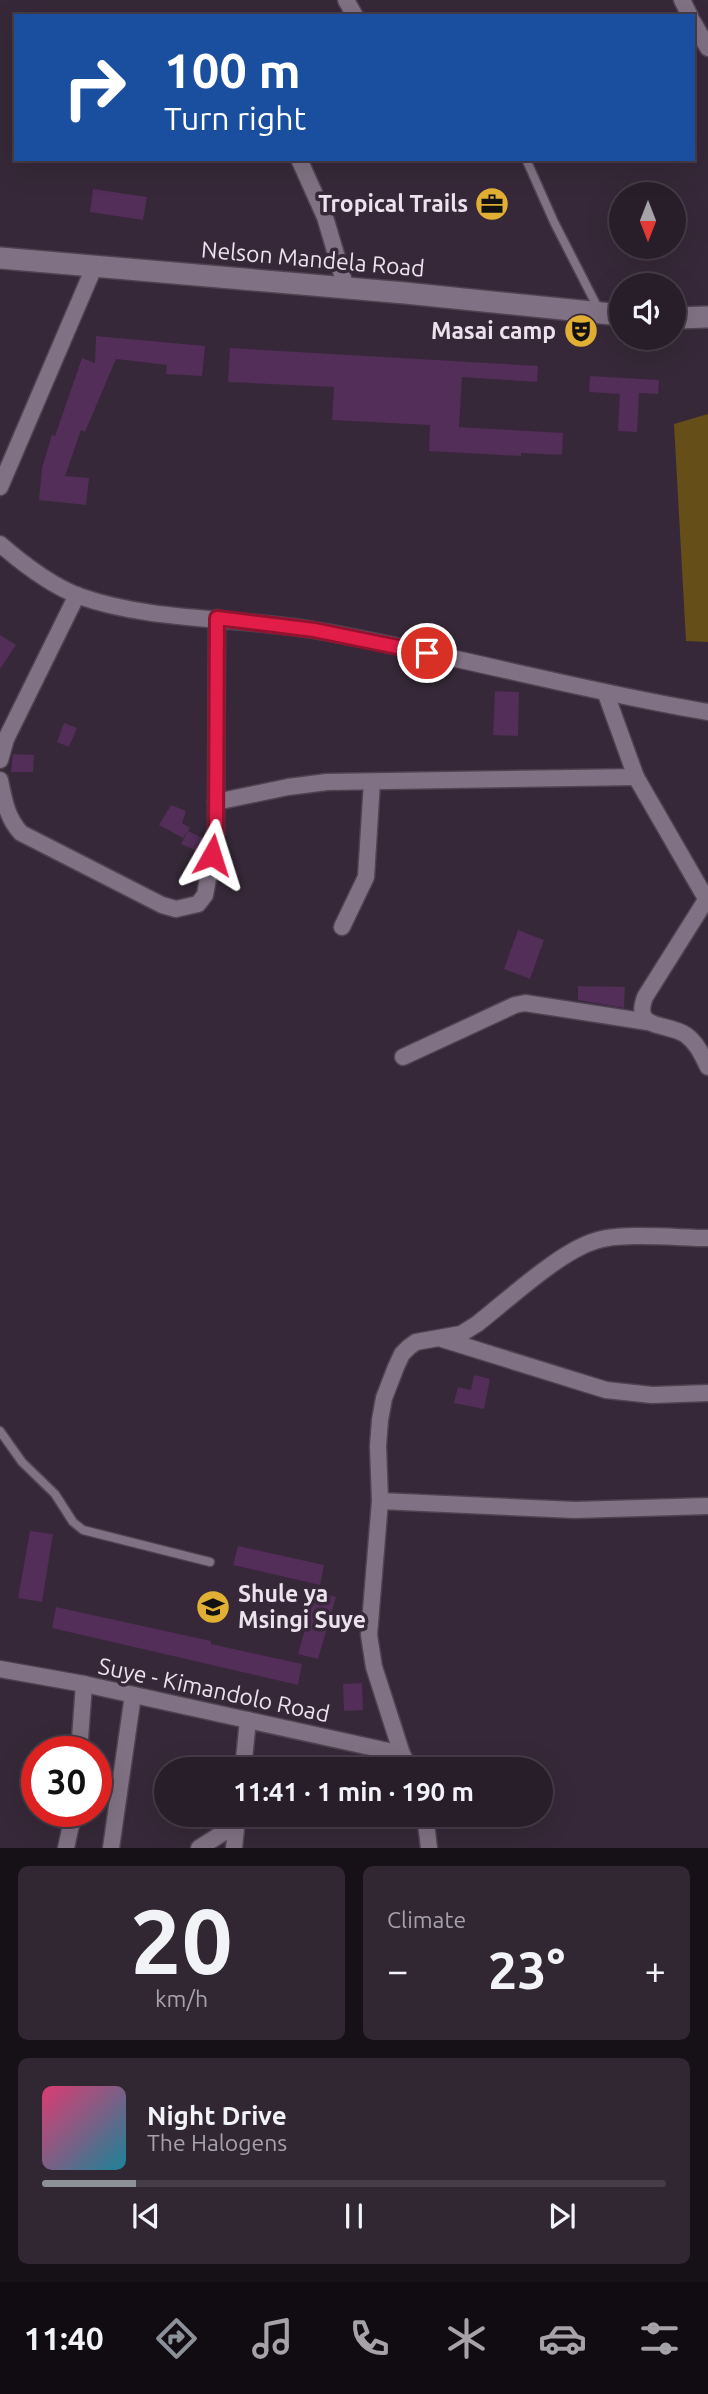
<!DOCTYPE html>
<meta charset="utf-8">
<style>
body{margin:0;font-family:Ubuntu,sans-serif;background:#302732;color:#f1f3f6;height:100vh;display:flex;flex-direction:column;font-size:26px;white-space:nowrap}
*{box-sizing:border-box;margin:0}
p{font-size:23px;color:#a5a2a8}
.icon{flex:none;width:38px;height:38px;fill:none;stroke:currentColor;stroke-width:2;stroke-linecap:round;stroke-linejoin:round}
.map{position:relative;height:1848px;overflow:hidden}
.drawer{display:flex;flex-direction:column;gap:18px;padding:18px;background:#161017;flex:1}
.drawer>*{flex:none}
.guide{position:absolute;left:14px;top:14px;width:681px;height:147px;border-radius:0px;box-shadow:0 7px 28px #0002,0 0 0 2px #443c47;background:#1a4fa0;color:#fff;overflow:hidden}
.needle{width:46px;rotate:180deg}
.buttons{position:absolute;left:609px;top:182px;display:grid;gap:14px}
.buttons a{display:grid;place-items:center;width:77px;height:77px;border-radius:50%;background:#281e2a;box-shadow:0 7px 28px #0002,0 0 0 2px #443c47;font-size:35px}
.speed{position:absolute;left:21px;top:1736px;display:flex;gap:14px;font-size:35px;font-weight:700;text-align:center}
.speed>*{display:grid;place-content:center;width:91px;height:91px;border-radius:50%;background:#281e2a;box-shadow:0 7px 28px #0002,0 0 0 2px #443c47;line-height:1}
.speed .limit{border:10px solid #d22;background:#fff;color:#111}
.pin{position:absolute;display:grid;place-items:center;width:60px;height:60px;color:#fff;margin:-30px;border:4px solid #fff;border-radius:50%;box-shadow:0 2px 7px #0007}
.me{position:absolute;width:77px;margin:-38px;rotate:6deg;stroke-linejoin:round;filter:drop-shadow(0 0 5px #0008)}
.turn{display:flex;align-items:center;gap:24px;height:147px;padding:0 35px;font-size:32px}
.turn .icon{width:91px;height:91px;stroke-width:2.5}
.turn b{display:block;font-size:49px;line-height:60px}
.big{font-size:52px;font-weight:700;line-height:1.1}
.drawer .widget{flex:1;display:flex;flex-direction:column;justify-content:center;gap:10px;min-width:0;padding:0 24px;border-radius:10px;background:#302732}
.drawer .dial{align-items:center;gap:0}
.dial b{font-size:91px;line-height:1}
.song{display:flex;align-items:center;gap:21px}
.cover{width:84px;height:84px;border-radius:10px;background:linear-gradient(135deg,hsl(340 70% 55%),hsl(190 70% 35%))}
.played{height:7px;border-radius:4px;background:linear-gradient(90deg,#8c9099 15%,#443c47 15%)}
.keys{display:flex;justify-content:space-around;direction:ltr}
.heat{display:flex;justify-content:space-between;align-items:center;font-size:38px;direction:ltr}
.drawer .tiles{flex:1;display:grid;gap:18px;grid-template-columns:1fr 1fr}
.widget:last-child{grid-column:span 2}
.trip{position:absolute;left:154px;top:1757px;width:399px;height:70px;border-radius:35px;background:#281e2a;box-shadow:0 7px 28px #0002,0 0 0 2px #443c47;font-weight:700;line-height:70px;text-align:center}
.menu{display:flex;height:112px;justify-content:space-around;align-items:center;background:#100c11;color:#a5a2a8}
.menu .icon{width:49px;height:49px}
.menu .selected{color:#8c9099}
.menu b{font-size:32px;color:#f1f3f6}
.map>svg:first-child{display:block}
.green{fill:#654e18}
.building{fill:#522e58}
.lines{fill:none;stroke-linecap:round;stroke-linejoin:round}
.lane-casing{stroke:#4f4351;stroke-width:11}
.street-casing{stroke:#4f4351;stroke-width:19}
.secondary-casing{stroke:#4f4351;stroke-width:24}
.lane{stroke:#817184;stroke-width:8}
.street{stroke:#817184;stroke-width:16}
.secondary{stroke:#817184;stroke-width:21}
.route-casing{stroke:#92132f;stroke-width:18}
.route{stroke:#e11d48;stroke-width:12}
.labels{text-anchor:middle;stroke-width:7;stroke-linejoin:round;paint-order:stroke}
.poi-label{font-size:23px;font-weight:bold;fill:#ece2ed;stroke:#362838;text-anchor:end}
.street-label{font-size:23px;fill:#ece2ed;stroke:#362838}
</style>
<div class="map">
<svg width="708" height="1848" viewBox="0 0 708 1848">
<rect width="100%" height="100%" fill="#362838"/>
<polygon class="green" points="708,414 708,642 686,641 674,424"/>
<g class="building">
<polygon points="93,189 147,197 143,220 90,212"/>
<polygon points="96,336 205,346 202,376 166,374 167,365 116,359 85,432 81,430 65,476 89,478 86,505 39,500 42,468 52,435 55,436 82,358 95,363"/>
<polygon points="230,348 538,366 537,382 462,377 459,427 563,433 562,455 521,453 521,456 429,451 430,425 332,420 334,387 228,382"/>
<polygon points="590,376 659,380 658,394 639,393 637,432 618,431 620,394 589,392"/>
<polygon points="0,635 16,645 0,669"/>
<polygon points="495,691 519,692 518,736 493,735"/>
<polygon points="64,723 77,728 69,747 57,742"/>
<polygon points="13,754 34,755 33,772 11,772"/>
<polygon points="171,805 186,811 182,823 190,828 183,838 159,825"/>
<polygon points="188,831 204,839 202,853 181,844"/>
<polygon points="518,930 544,940 530,979 504,969"/>
<polygon points="578,986 625,987 624,1008 578,1000"/>
<polygon points="474,1375 490,1379 484,1409 454,1403 458,1387 471,1390"/>
<polygon points="30,1531 53,1534 42,1602 18,1598"/>
<polygon points="238,1546 324,1565 320,1585 233,1565"/>
<polygon points="316,1591 336,1597 318,1659 298,1654"/>
<polygon points="56,1607 211,1641 211,1644 302,1664 298,1685 52,1628"/>
<polygon points="362,1683 363,1710 344,1711 343,1684"/>
</g>
<g class="lines">
<g class="lane-casing">
<g id="lane">
<polyline points="526,159 554,222 599,310"/>
<polyline points="0,1431 22,1462 55,1494 73,1522 83,1530 210,1562"/>
</g>
</g>
<g class="street-casing">
<g id="street">
<polyline points="346,0 355,16"/>
<polyline points="682,0 690,16"/>
<polyline points="693,22 708,48"/>
<polyline points="299,159 325,217 346,288"/>
<polyline points="0,487 95,265"/>
<path d="M0,544C23,564 50,585 79,596C152,622 237,617 314,630C447,653 576,690 708,712"/>
<polyline points="606,694 636,777 708,902"/>
<polyline points="0,760 6,739 77,595"/>
<path d="M0,780C4,800 7,818 21,833L162,905L176,909L198,904L205,895L216,834L217,618"/>
<polyline points="216,802 288,787 327,782 636,777"/>
<path d="M706,900L645,997C632,1031 667,1022 686,1035C697,1043 702,1055 708,1067"/>
<polyline points="342,927 366,877 372,782"/>
<polyline points="403,1057 515,1005 525,1003 648,1022"/>
<polyline points="442,1339 606,1390 652,1395 708,1393"/>
<polyline points="380,1501 575,1510 708,1506"/>
<polyline points="0,1669 84,1684 402,1754 410,1769"/>
<polyline points="79,1752 84,1684"/>
<path d="M402,1754L374,1667L369,1635L380,1501L378,1446L380,1420L384,1398L396,1367L402,1354L409,1347L416,1342L461,1334L477,1324C509,1299 559,1252 595,1241C621,1232 679,1238 708,1238"/>
<polyline points="243,1769 248,1720"/>
<polyline points="425,1815 429,1848"/>
<polyline points="66,1848 74,1811"/>
<polyline points="111,1848 133,1695"/>
<polyline points="199,1848 237,1824"/>
<polyline points="234,1848 237,1819"/>
</g>
</g>
<g class="secondary-casing">
<g id="secondary">
<polyline points="0,258 405,293 621,315"/>
<polyline points="674,318 708,317"/>
</g>
</g>
<use href="#lane" class="lane"/>
<use href="#street" class="street"/>
<use href="#secondary" class="secondary"/>
</g>
<g class="lines">
<g class="route-casing">
<polyline id="route" points="212,855 216,834 217,618 314,630 427,653"/>
</g>
<use href="#route" class="route"/>
</g>
<defs>
<g id="office-disc" transform="scale(1.75)"><circle r="9.5" fill="#e1af34" stroke="#362838"/><path d="M-6-3h4V-5.5h4V-3h4V5H-6ZM-1-4.5V-3h2v-1.5ZM-6 0V1H6V0Z" fill="#111"/></g>
<g id="theatre-disc" transform="scale(1.75)"><circle r="9.5" fill="#e1af34" stroke="#362838"/><path d="M-5-5.5Q0-4 5-5.5V0Q5 5 0 6Q-5 5-5 0ZM-3.3-2.5H-1v1.5H-3.3ZM1-2.5H3.3v1.5H1ZM-2.8 1Q0 5.5 2.8 1Z" fill="#111"/></g>
<g id="school-disc" transform="scale(1.75)"><circle r="9.5" fill="#e1af34" stroke="#362838"/><path d="M0-5L7-2L0 1L-7-2ZM-4 1L0 2.5L4 1V4Q0 6-4 4Z" fill="#111"/></g>
</defs>
<g fill-rule="evenodd">
<use href="#office-disc" x="492" y="204"/>
<use href="#theatre-disc" x="581" y="331"/>
<use href="#school-disc" x="213" y="1607"/>
</g>
<g class="labels">
<g class="poi-label">
<text x="468" y="212">Tropical Trails</text>
<text x="556" y="339">Masai camp</text>
<text x="238" y="1602" text-anchor="start">Shule ya<tspan x="238" dy="26">Msingi Suye</tspan></text>
</g>
<g class="street-label">
<text transform="translate(313 259) rotate(5)" y="8">Nelson Mandela Road</text>
<text transform="translate(214 1690) rotate(12)" y="8">Suye - Kimandolo Road</text>
</g>
</g>
</svg>
<div class="buttons">
<a><svg class="needle" viewBox="-14 -14 28 28"><path d="M0-13l5 13h-10z" fill="#e53935"/><path d="M0 13l5-13h-10z" fill="#a5a2a8"/></svg></a>
<a><svg class="icon" aria-label="sound" viewBox="0 0 24 24"><path d="M4 9h4l5-4v14l-5-4H4zM17 9q2 3 0 6"/></svg></a>
</div>
<div class="speed"><div class="limit">30</div></div>
<div class="pin" style="left:427px;top:653px;background:#d93025"><svg class="icon" aria-label="arrive" viewBox="0 0 24 24"><path d="M6 21V4h12l-3 4 3 4H6"/></svg></div>
<svg class="me" style="left:212px;top:855px" viewBox="-20 -20 40 40"><path d="M0-17L14 15 0 8-14 15z" fill="#e11d48" stroke="#fff" stroke-width="4"/></svg>
<div class="trip">11:41 · 1 min · 190 m</div>
<div class="guide">
<div class="turn"><svg class="icon" aria-label="right" viewBox="0 0 24 24"><path d="M7 20v-9h11M14 6l5 5-5 5"/></svg><div><b>100 m</b>Turn right</div></div>
</div>
</div>
<section class="drawer">
<div class="tiles">
<div class="widget dial"><b>20</b><p>km/h</p></div>
<div class="widget"><p>Climate</p>
<div class="heat"><a>−</a><b class="big">23°</b><a>+</a></div>
</div>
<div class="widget">
<div class="song"><i class="cover"></i><div><b>Night Drive</b><p>The Halogens</p></div></div>
<div class="played"></div>
<div class="keys"><svg class="icon" aria-label="previous" viewBox="0 0 24 24"><path d="M18 5L8 12l10 7zM5 5v14"/></svg><svg class="icon" aria-label="pause" viewBox="0 0 24 24"><path d="M8 5v14M16 5v14"/></svg><svg class="icon" aria-label="next" viewBox="0 0 24 24"><path d="M6 5l10 7-10 7zM19 5v14"/></svg></div>
</div>
</div>
</section>
<nav class="menu">
<b>11:40</b>
<svg class="icon selected" aria-label="directions" viewBox="0 0 24 24"><path d="M12 3l9 9-9 9-9-9zM9 14v-3h6M13 9l2 2-2 2"/></svg>
<svg class="icon" aria-label="music" viewBox="0 0 24 24"><path d="M9 18V5l10-2v13"/><circle cx="6" cy="18" r="3"/><circle cx="16" cy="16" r="3"/></svg>
<svg class="icon" aria-label="phone" viewBox="0 0 24 24"><path d="M5 4h4l2 5-3 2q2 4 5 5l2-3 5 2v4C11 20 4 13 5 4z"/></svg>
<svg class="icon" aria-label="climate" viewBox="0 0 24 24"><path d="M12 3v18M4 7l16 10M4 17L20 7"/></svg>
<svg class="icon" aria-label="car" viewBox="0 0 24 24"><path d="M5 17H2v-5l4-1 3-4h7l3 4 3 1v5h-3M9 17h6M6 11h13"/><circle cx="7" cy="17" r="2"/><circle cx="17" cy="17" r="2"/></svg>
<svg class="icon" aria-label="filters" viewBox="0 0 24 24"><path d="M4 7h16M4 17h16"/><circle cx="9" cy="7" r="2"/><circle cx="15" cy="17" r="2"/></svg>
</nav>
